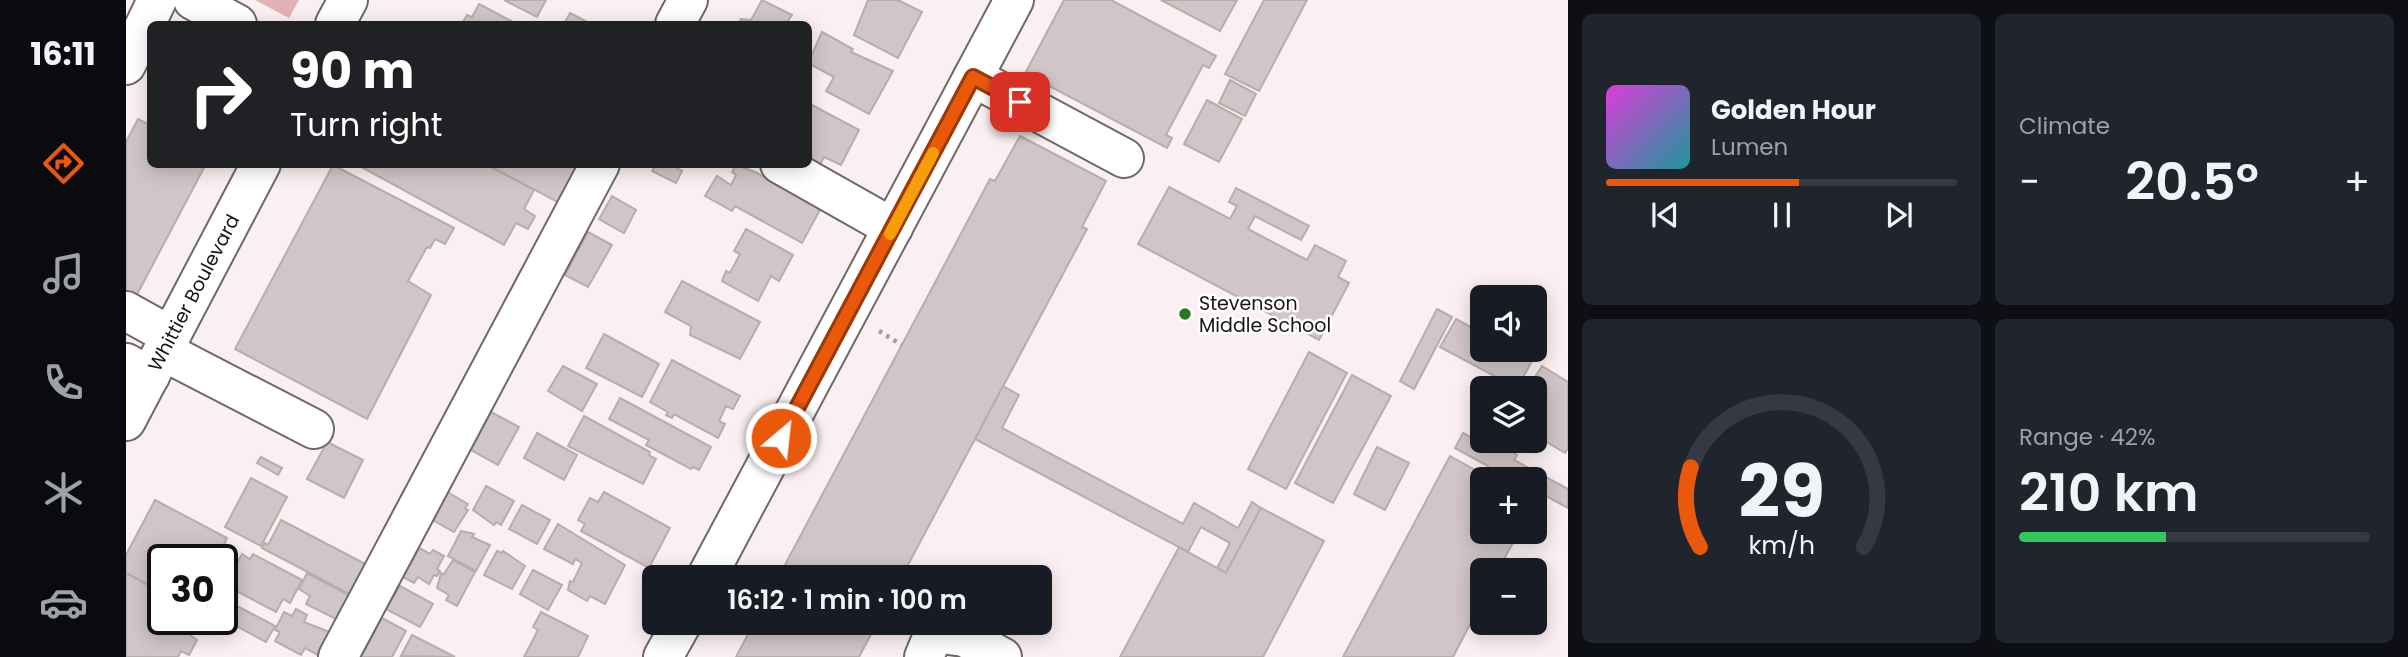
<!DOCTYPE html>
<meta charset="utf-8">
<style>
body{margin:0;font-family:Poppins,sans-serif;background:#20242c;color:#f1f3f6;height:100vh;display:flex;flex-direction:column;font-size:26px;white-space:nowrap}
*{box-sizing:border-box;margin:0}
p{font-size:23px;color:#9ea1a6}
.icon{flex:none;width:38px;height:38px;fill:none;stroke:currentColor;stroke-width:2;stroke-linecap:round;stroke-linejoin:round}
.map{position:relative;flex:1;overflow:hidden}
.side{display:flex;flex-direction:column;gap:14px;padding:14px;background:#0d0f14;width:840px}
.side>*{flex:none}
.banner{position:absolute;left:21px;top:21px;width:665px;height:147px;border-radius:10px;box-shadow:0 4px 18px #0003;background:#202124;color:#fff;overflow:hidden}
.controls{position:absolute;left:1344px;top:285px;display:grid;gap:14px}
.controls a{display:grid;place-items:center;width:77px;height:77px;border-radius:10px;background:#171b24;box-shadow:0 4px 18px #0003;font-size:35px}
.speed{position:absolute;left:21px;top:544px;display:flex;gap:14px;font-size:35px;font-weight:700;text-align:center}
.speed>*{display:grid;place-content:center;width:91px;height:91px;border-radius:50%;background:#171b24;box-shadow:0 4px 18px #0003;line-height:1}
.speed .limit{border:4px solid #111;border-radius:10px;background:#fff;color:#111}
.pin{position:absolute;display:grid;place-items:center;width:60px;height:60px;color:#fff;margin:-30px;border-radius:14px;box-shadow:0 4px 10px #0006}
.me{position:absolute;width:77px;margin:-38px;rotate:28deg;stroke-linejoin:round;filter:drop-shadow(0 0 5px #0008)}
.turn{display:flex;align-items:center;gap:24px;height:147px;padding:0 28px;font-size:32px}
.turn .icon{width:91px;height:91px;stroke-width:2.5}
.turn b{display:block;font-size:49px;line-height:60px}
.big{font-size:52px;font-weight:600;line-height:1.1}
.side .widget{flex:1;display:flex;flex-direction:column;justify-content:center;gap:10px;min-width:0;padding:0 24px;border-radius:10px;background:#20242c}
.side .dial{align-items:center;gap:0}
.dial svg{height:182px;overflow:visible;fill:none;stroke:#363941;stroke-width:7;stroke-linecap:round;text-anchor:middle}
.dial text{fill:#f1f3f6;stroke:none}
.song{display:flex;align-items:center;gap:21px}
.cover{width:84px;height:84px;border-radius:10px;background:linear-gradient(135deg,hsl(300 70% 55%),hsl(180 70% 35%))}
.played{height:7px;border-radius:4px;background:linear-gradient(90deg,#ea580c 55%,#363941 55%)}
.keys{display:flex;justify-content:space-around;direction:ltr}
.heat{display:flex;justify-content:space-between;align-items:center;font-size:38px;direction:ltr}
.charge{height:10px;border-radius:5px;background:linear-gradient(90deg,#34c759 42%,#363941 0)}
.side .tiles{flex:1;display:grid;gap:14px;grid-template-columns:repeat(2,1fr)}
.trip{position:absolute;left:516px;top:565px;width:410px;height:70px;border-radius:10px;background:#171b24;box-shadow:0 4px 18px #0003;font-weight:600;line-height:70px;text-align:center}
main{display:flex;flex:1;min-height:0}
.dock{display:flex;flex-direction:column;width:126px;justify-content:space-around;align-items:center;background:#090b0e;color:#9ea1a6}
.dock .icon{width:49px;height:49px}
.dock .active{color:#ea580c}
.dock b{font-size:32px;color:#f1f3f6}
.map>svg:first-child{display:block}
.green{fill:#e1b2b6}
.building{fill:#d1c6c7;stroke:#b7adad;stroke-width:2}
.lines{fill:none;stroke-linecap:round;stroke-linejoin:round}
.minor-casing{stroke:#706767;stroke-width:42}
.major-casing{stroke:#706767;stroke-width:42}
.path{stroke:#a59d9e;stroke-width:4.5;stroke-dasharray:3.5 5;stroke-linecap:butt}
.minor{stroke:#fff;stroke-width:38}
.major{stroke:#fff;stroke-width:38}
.route-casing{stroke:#983908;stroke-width:18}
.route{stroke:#ea580c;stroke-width:12}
.slow{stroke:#f59e0b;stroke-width:12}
.poi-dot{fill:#297720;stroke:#fff;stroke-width:2.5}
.labels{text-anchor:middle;stroke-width:5;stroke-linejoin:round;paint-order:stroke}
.street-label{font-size:19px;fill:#171314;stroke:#fff}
.poi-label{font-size:19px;fill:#171314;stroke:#fff;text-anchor:start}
</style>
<main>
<nav class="dock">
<b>16:11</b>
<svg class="icon active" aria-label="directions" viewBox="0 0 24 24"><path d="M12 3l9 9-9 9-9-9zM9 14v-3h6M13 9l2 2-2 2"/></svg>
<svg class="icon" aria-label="music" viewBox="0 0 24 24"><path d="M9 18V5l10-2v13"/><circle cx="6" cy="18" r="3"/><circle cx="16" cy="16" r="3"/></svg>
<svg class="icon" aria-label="phone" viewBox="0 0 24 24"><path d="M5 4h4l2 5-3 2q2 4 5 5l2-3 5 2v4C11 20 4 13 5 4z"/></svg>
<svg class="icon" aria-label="climate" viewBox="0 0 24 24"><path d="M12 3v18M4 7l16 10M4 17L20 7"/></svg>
<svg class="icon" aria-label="car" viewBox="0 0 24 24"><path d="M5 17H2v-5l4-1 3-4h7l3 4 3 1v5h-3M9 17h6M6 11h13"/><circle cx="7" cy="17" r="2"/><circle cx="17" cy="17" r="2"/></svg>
</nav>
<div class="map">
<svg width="1442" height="657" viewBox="0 0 1442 657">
<rect width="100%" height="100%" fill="#fbf0f1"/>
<polygon class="green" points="129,0 173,0 163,18"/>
<g class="building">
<polygon points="378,0 420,0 411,17"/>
<polygon points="636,0 666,15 660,24 612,24 615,19 625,20"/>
<polygon points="742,0 772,0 796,12 772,58 728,35"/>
<polygon points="938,0 985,0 1090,56 1083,68 1077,65 1040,135 1046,138 1041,148 910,79 906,87 895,81"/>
<polygon points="1035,0 1111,0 1094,31"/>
<polygon points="1138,0 1181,0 1133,91 1099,74"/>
<polygon points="353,4 391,24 336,24 341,15 346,17"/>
<polygon points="444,13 465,24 438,24"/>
<polygon points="696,32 727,49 725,52 767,71 743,114 700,91 708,77 682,63"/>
<polygon points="1104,80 1130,94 1119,116 1093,103"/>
<polygon points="1081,100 1116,119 1093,162 1058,144"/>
<polygon points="684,104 733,130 715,165 698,157 687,178 682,164"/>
<polygon points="12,119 24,125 24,164 80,164 7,302 0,298 0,142"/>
<polygon points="894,136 980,181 956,227 961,229 775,578 652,578 864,179 869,181"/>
<polygon points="230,164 360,164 408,190 398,209 409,216 402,229 390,223 378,245"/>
<polygon points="360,164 461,164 439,206"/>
<polygon points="530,164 544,164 556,171 550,183 526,171"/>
<polygon points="207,165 328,228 319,244 309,239 304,248 301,247 282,281 305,295 241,419 109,349"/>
<polygon points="610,165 629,172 695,208 676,243 609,206 606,211 579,196 591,176 605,185 610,175 606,172"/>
<polygon points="1043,187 1104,219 1111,206 1103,202 1110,188 1183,226 1175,240 1129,216 1122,229 1181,260 1189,245 1220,261 1212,277 1223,283 1193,340 1012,244"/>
<polygon points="486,196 510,210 498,233 473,219"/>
<polygon points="620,229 667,255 653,281 645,276 632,301 596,281 600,271 604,273 614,254 608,251"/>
<polygon points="462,232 486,245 462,287 439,275"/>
<polygon points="556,281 634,322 614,359 564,335 565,326 539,312"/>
<polygon points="1311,309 1326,317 1288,389 1274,381"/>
<polygon points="1330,319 1356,333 1356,350 1386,350 1406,361 1391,388 1314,347"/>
<polygon points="478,334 533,364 516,397 460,368"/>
<polygon points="1183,352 1221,373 1160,489 1122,469"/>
<polygon points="546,360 614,396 607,409 600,406 593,421 599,424 592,438 548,414 546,418 540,415 542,412 524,402"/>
<polygon points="437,366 471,384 456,411 422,391"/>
<polygon points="1416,366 1442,382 1442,448 1439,453 1409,435 1409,388 1402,388"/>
<polygon points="1226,375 1265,396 1207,503 1169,483"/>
<polygon points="877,386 893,395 876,428 1057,524 1068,503 1112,528 1126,502 1135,508 1100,573 1091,568 1104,543 1075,527 1062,552 849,439"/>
<polygon points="494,398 585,447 573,470 567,467 565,469 520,445 523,440 483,419"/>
<polygon points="365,412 393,427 372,465 345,450"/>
<polygon points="458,416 524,452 523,455 530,459 517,484 442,446"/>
<polygon points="411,433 451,455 438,480 398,458"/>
<polygon points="1337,433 1370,451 1373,445 1391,455 1388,460 1442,489 1442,508 1409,490 1409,480 1389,480 1380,475 1378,480 1367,480 1358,474 1362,466 1329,448"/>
<polygon points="201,442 237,460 218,498 181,479"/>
<polygon points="1251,447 1283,463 1259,510 1228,494"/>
<polygon points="1324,456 1367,480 1356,480 1356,532 1393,532 1372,570 1356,570 1356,601 1327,657 1217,657"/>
<polygon points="135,457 156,468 152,475 131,463"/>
<polygon points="125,478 161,497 135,546 99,527"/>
<polygon points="360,486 388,501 375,525 370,522 368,525 347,510"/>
<polygon points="318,490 342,504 339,508 342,510 328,532 303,518"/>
<polygon points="478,492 544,528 523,568 455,531 459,524 452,520 464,498 472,502"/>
<polygon points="29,500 101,538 92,560 37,560 37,593 0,573 0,555"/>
<polygon points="396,505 424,520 411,544 383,529"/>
<polygon points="1135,508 1198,541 1137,657 994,657 1053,547 1100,573"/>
<polygon points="155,520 247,568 231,598 136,548 139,543 142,545"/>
<polygon points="432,524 499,565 479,604 464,596 461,601 442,590 444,581 447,582 456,563 449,559 447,564 418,549"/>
<polygon points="335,531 348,534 346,537 364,545 350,571 322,556"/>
<polygon points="293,548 304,554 307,550 318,556 311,569 314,571 311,576 308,575 303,584 292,577 288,583 277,577"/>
<polygon points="371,551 376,553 377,551 399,566 386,589 358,575"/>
<polygon points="116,554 124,559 127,554 176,580 164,603 157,599 150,612 99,585"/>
<polygon points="327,560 349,572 331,606 320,600 323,595 311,588 315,573 318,574"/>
<polygon points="407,570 436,585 422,610 394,594"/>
<polygon points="0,573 37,593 37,620 72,620 64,635 71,640 63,655 55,651 52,657 0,657"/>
<polygon points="181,573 228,598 216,622 180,604 184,596 173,589"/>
<polygon points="274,586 307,604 294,627 260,609"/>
<polygon points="111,606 149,626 140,642 103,622"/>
<polygon points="170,609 181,615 178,622 211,635 194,656 179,648 175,655 149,641 154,632 149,630 158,612 166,616"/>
<polygon points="415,612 462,636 452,657 398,657 412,630 407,627"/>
<polygon points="256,618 280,631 266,657 235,657"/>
<polygon points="628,623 751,623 733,657 610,657"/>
<polygon points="286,635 329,657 275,656"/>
</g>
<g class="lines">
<g class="minor-casing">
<g id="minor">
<polyline points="67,0 111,24"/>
<polyline points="549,24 562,0"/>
<polyline points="0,65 31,0"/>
<polyline points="847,77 998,158"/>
<polyline points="654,164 767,228"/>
<polyline points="0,311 45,336"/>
<polyline points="37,351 188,429"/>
<polyline points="0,363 24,376"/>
<polyline points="580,578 888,0"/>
<polyline points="212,657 474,164"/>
<polyline points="537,657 556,623"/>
<polyline points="798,657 808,633 838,637 876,657"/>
</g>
</g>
<g class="major-casing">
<g id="major">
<polyline points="209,24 222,0"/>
<path id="s1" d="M0,421L135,164"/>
</g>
</g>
<polyline class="path" points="753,331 776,345"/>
<use href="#minor" class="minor"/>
<use href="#major" class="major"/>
</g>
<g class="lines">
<g class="route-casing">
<polyline id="route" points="655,438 847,77 894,102"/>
</g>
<use href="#route" class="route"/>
<polyline class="slow" points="764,234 807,153"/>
</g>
<circle class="poi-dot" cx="1059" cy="314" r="7"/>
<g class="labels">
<g class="street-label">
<text dy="7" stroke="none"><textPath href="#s1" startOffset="145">Whittier Boulevard</textPath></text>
</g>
<g class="poi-label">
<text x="1073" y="310">Stevenson<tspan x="1073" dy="22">Middle School</tspan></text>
</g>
</g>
</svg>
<div class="controls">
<a><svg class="icon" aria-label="sound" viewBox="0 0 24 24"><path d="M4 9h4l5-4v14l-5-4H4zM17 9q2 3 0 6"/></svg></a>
<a><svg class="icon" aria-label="layers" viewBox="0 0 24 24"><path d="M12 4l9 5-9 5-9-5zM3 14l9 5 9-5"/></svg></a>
<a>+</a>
<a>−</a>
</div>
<div class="speed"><div class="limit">30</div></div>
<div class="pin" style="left:894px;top:102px;background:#d93025"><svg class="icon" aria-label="arrive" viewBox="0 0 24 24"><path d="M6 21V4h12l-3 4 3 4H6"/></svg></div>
<svg class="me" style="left:655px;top:438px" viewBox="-20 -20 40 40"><circle r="17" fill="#ea580c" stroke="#fff" stroke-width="3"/><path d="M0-11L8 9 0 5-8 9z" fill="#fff"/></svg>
<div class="trip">16:12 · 1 min · 100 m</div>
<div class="banner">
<div class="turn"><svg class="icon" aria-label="right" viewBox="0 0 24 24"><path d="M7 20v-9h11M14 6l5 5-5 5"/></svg><div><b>90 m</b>Turn right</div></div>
</div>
</div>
<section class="side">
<div class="tiles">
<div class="widget">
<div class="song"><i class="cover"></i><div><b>Golden Hour</b><p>Lumen</p></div></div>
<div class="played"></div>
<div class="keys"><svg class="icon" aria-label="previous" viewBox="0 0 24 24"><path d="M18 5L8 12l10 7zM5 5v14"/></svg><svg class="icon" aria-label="pause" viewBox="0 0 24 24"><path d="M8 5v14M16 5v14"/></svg><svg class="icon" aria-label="next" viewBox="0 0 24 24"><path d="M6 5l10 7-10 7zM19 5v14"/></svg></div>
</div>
<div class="widget"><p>Climate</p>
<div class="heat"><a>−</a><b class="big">20.5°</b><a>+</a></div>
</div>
<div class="widget dial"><svg viewBox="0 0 100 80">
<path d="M14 69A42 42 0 1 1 86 69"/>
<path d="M14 69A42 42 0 0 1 10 34" stroke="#ea580c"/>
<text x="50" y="56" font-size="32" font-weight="700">29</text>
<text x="50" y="72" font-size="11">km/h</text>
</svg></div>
<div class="widget"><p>Range · 42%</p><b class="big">210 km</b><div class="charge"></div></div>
</div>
</section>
</main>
